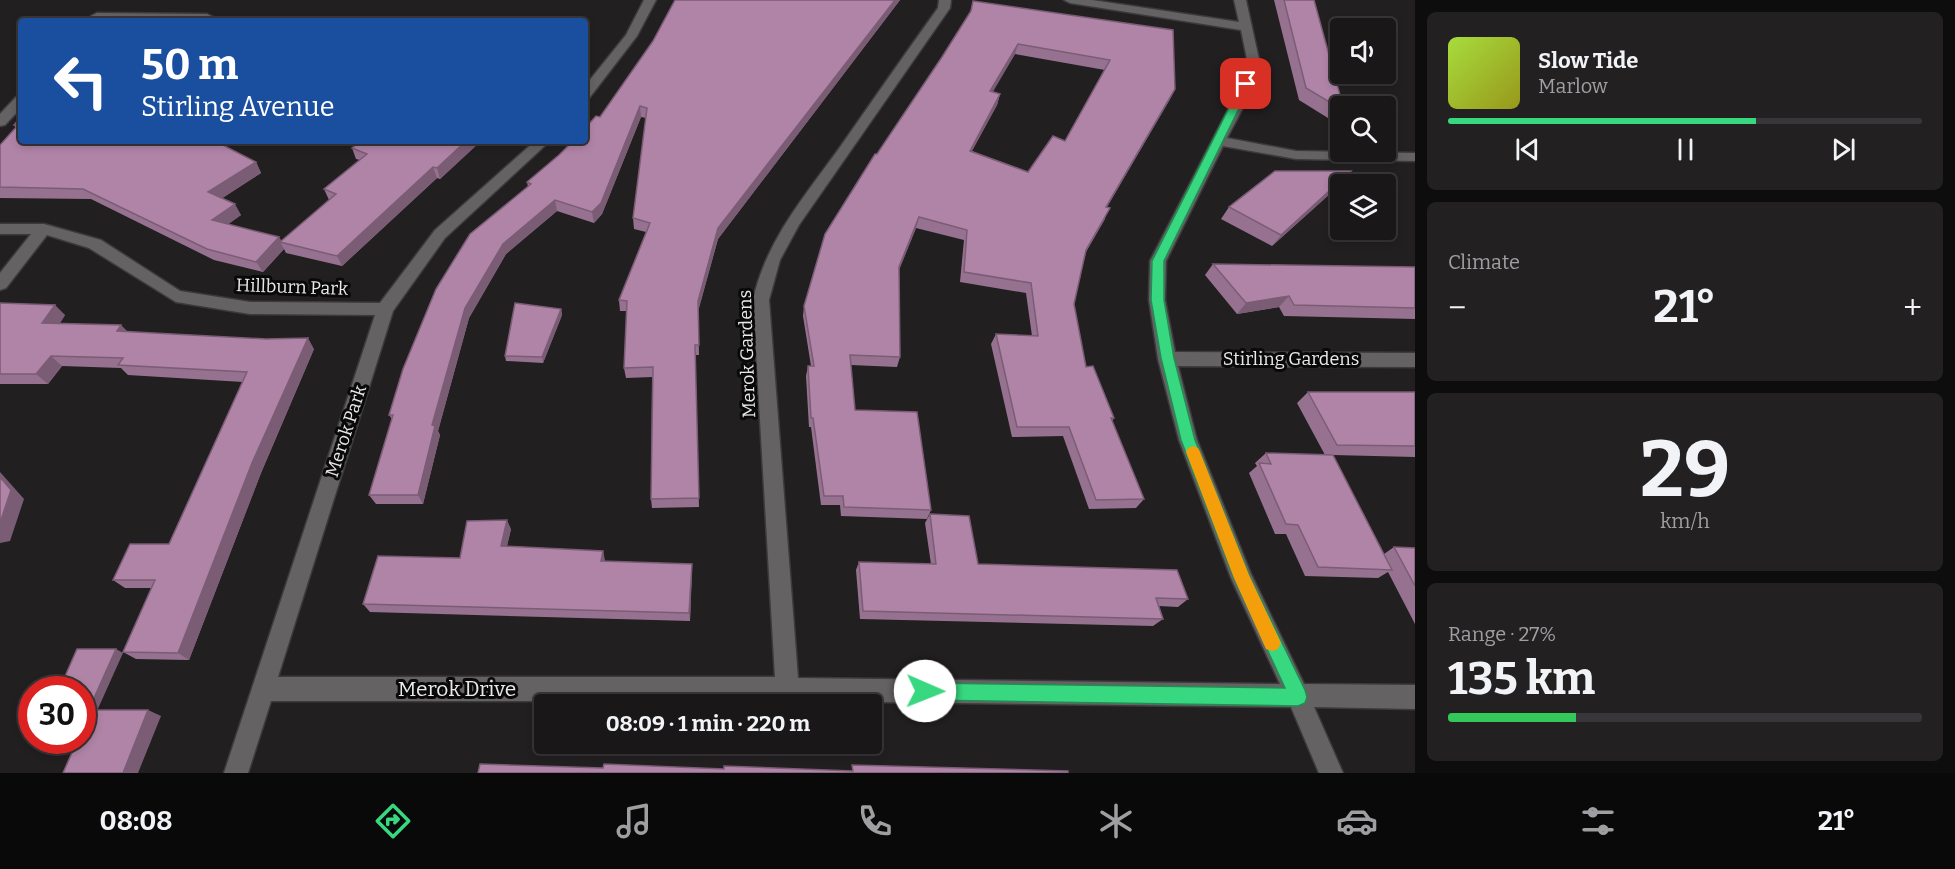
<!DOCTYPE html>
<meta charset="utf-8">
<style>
body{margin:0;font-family:Bitter,serif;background:#232022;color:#f1f3f6;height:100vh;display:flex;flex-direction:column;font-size:22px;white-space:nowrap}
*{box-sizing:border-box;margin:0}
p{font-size:20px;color:#9f9fa2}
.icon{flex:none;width:33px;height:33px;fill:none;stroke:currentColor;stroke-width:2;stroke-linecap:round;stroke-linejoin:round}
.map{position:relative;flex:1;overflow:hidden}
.details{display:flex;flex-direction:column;gap:12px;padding:12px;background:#0e0d0e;width:540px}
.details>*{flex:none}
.top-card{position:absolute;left:18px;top:18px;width:570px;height:126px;border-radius:6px;box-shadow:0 3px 9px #0003,0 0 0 2px #383638;background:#1a4fa0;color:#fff;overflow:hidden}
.buttons{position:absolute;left:1330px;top:18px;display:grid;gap:12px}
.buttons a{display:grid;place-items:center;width:66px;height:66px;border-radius:6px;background:#1a1719;box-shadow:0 3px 9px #0003,0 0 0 2px #383638;font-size:30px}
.speed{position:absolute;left:18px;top:676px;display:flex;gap:12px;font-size:30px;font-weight:700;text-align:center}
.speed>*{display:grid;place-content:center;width:78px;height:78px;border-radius:50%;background:#1a1719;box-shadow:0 3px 9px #0003,0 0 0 2px #383638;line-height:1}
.speed .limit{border:9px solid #d22;background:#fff;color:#111}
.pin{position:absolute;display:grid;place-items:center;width:51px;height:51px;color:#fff;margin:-26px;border-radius:12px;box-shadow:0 3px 9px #0006}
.me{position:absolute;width:66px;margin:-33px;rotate:91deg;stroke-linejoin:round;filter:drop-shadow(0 0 4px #0008)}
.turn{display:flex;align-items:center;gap:21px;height:126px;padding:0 24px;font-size:27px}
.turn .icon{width:78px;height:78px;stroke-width:2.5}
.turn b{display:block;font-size:42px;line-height:51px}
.big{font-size:45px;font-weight:700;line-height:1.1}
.details .card{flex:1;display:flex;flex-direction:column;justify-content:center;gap:9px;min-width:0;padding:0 21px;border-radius:9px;background:#232022}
.details .dial{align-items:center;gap:0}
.dial b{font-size:78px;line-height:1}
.song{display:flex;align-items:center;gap:18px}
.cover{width:72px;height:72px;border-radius:9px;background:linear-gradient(135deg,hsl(80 70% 55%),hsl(60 70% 35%))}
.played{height:6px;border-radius:3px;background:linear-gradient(90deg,#37d880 65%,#383638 65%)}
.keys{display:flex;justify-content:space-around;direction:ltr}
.heat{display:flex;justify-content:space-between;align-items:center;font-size:33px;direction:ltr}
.charge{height:9px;border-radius:4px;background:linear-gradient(90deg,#34c759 27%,#383638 0)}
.trip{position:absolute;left:534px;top:694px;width:348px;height:60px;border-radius:6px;background:#1a1719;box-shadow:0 3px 9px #0003,0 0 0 2px #383638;font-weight:700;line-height:60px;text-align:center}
.tab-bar{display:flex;height:96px;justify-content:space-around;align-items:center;background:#0a090a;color:#9f9fa2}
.tab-bar .icon{width:42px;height:42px}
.tab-bar .active{color:#37d880}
.tab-bar b{font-size:27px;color:#f1f3f6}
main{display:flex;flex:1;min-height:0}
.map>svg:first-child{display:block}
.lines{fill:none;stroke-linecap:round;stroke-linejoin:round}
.minor-casing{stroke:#3c3a3c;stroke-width:3}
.minor{fill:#656264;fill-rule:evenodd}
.wall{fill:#977290;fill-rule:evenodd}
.shaded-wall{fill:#7b5c75}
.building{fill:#b084a7;stroke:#7b5c75;stroke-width:1.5;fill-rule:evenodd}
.route{fill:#37d880;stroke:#248c53;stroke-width:1.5}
.slow{fill:#f59e0b}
.labels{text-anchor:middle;stroke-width:6;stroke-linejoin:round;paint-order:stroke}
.street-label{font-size:18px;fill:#eae9ea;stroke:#0a090a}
.near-street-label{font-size:21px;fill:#eae9ea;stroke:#0a090a}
</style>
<main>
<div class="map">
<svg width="1415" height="773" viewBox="0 0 1415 773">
<rect width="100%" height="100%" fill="#221f21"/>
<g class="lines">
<g class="minor-casing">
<g id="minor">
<polygon points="644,0 656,0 637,36 590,97 585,98 585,86 626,35"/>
<path d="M939,0H951L950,8L799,225L780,260L769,300L798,678L1280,684L1231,578L1179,440L1158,359L1149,300L1150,261L1231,104L1248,64L1241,30L1070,3L1064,0H1092L1239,22L1234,0H1246L1260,64L1245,104L1227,138L1296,151L1415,153V161L1296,159L1223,146L1166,261L1165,300L1175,352L1415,353V367L1178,366L1197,440L1251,574L1304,684L1415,685V709L1314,707L1343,773H1319L1291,707L787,701H271L248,773H224L375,315L250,314L176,302L89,248L47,235L6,288L0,290V273L31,234H0V224H44L101,240L180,291L250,302L380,303L435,230L535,141H550L445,238L393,311L278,677H775L753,300C766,241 803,198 838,150C871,103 904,55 938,8Z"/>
<polygon points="97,13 207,14 213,17 207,20 93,18 91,16"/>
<polygon points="21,96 21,108 5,125 0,126 0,114 16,97"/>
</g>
</g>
<use href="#minor" class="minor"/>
</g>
<g class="wall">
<polygon points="675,0 900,0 718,239 698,311 699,355 695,355 699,507 652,508 651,499 652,377 626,378 624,368 627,311 620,311 619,300 646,232 634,229 633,218 646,118 641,117 602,214 594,223 557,211 506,254 469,318 438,431 440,435 423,504 376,504 369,495 392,419 389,415 528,187 527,182 559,155 600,117 653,41"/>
<polygon points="1274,0 1314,0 1341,109 1341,117 1336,123 1299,100"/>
<path d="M973,1L1173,30L1170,99L1107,207L1105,219L1086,252L1074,304L1086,367L1114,418L1112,421L1144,499L1136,508L1089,509L1063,436L1012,437L991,344L996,334L1032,336L1026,293L960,282L964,240L916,228L899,270L900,357L897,367L851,365L855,410L931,510L927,519L841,516L840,505H821L811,427H809L806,376L808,366H811L803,316L804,306L877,154L942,57L970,13ZM1015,54L1105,70L1065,141L1028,172L972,151L997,105L1000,94L992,92Z"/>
<polygon points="21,117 256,162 261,173 222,198 241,215 228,224 282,241 329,200 324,189 360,160 356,159 352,148 481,141 440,179 437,178 342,266 286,253 284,249 263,272 214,260 91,199 0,198 0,145 16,128 14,125"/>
<polygon points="1351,171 1342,183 1272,246 1221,219 1229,207"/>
<polygon points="1213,264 1415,267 1415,319 1284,316 1279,307 1237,314 1205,275"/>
<polygon points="0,303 65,315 60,323 128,332 314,349 261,473 189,660 136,659 123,652 152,588 125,588 113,580 169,544 243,382 128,375 121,368 62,366 48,384 0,384"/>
<polygon points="561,309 562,315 543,363 506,361 505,356"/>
<polygon points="1308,392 1415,392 1415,457 1333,455 1384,554 1394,547 1415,548 1415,624 1388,572 1378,578 1305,576 1286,534 1275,534 1249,473 1257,466 1255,463 1266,453 1325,455 1297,403"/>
<polygon points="930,514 978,564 1188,599 1178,607 1159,606 1163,619 1153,626 860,619 856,570 859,562 931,564 925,523"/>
<polygon points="511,529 507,546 603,551 604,561 692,564 690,621 370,612 363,604 460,558"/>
</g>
<g class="shaded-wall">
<polygon points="895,0 900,0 718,239 698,312 698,301 718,228"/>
<polygon points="1018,44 1015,54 987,102 990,91"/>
<polygon points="1175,89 1170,99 1101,217 1106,207"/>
<polygon points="1000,94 997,105 966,161 970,151"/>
<polygon points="640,106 641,117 602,214 594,223 592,212"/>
<polygon points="466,141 481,141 440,179 437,168"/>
<polygon points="256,162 261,173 215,203 208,192"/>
<polygon points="433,167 437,178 342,266 337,256"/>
<polygon points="1351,171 1342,183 1272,246 1281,235"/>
<polygon points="555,200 557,211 506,254 469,318 438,431 440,435 423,504 418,495 432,425 465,308 503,244"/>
<polygon points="235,204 241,215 219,231 212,220"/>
<polygon points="919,217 916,228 896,277 899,267"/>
<polygon points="279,237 283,243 280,242 284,249 263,272 256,262"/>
<polygon points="1289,296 1279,307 1237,314 1246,303"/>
<polygon points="55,305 65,315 53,334 42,323"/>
<polygon points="561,309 562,315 543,363 542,357"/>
<polygon points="121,325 131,335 117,331"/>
<polygon points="308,338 314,349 261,473 189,660 178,653 252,463"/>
<polygon points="51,356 62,366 48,384 36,374"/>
<polygon points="0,472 24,499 10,541 0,543"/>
<polygon points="507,520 511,529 505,555 501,546"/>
<polygon points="603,551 605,560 603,569 601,561"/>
<polygon points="692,564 692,573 690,621 689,613"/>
<polygon points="116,649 123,653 92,722 85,718"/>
<polygon points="148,710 161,716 138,773 123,773"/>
</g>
<g class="building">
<polygon points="675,0 895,0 718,228 698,301 699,345 695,345 699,498 651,499 653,367 624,368 627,301 619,300 650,223 633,218 647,108 640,106 601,203 592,212 555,200 503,244 465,308 432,425 435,426 418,495 369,495 393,415 389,415 403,369 436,289 470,234 531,184 527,182 559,155 573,141 585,141 585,128 596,116 600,117 653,41"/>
<polygon points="1284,0 1314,0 1343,106 1341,106 1341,109 1306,88"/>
<path d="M973,1L1173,30L1175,89L1106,207L1110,208L1086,250L1074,304L1086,367L1093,366L1114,418H1111L1144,499L1096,500L1069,427H1017L996,334L1038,336L1031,283L964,272L967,230L919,217L899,267L900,357L850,355L855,410L917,412L931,510L844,507L843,496H824L813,418H811L808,366H814L804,306L825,234L875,154H877L942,57L971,11ZM1018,44L1110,60L1065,141L1053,136L1028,172L970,151L1000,94L990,91Z"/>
<polygon points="21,117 21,141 215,141 256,162 208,192 235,204 212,220 279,237 256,262 207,249 83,189 0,187 0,145 18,125 14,125"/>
<polygon points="361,141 466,141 437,168 433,167 337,256 280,242 336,194 324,189 367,154 352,148"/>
<polygon points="1275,171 1351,171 1281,235 1229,207"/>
<polygon points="1213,264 1415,267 1415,308 1294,305 1289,296 1246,303"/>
<polygon points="0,303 55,305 42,323 121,325 117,331 266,339 308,338 252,463 178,653 123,652 155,580 113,580 130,544 169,544 247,372 118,365 123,358 51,356 36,374 0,374"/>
<polygon points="515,303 561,309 542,357 505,356"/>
<polygon points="1308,392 1415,392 1415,446 1337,445"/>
<polygon points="1266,453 1333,455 1392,570 1318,567 1298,525 1286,524 1259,463 1271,464"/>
<polygon points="0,477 11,490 0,523"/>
<polygon points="930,514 969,516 978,564 1177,570 1188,599 1156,598 1163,619 863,611 859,562 936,564"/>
<polygon points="507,520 501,546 603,551 601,561 692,564 689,613 363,604 378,556 460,558 467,521"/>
<polygon points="1394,547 1415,548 1415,586"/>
<polygon points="77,649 116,649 85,718 82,718 82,690 59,690"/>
<polygon points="91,710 148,710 123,773 63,773 77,741 82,741 82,729"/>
<polygon points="480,764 603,768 604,764 724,769 724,766 853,771 852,765 1068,771 1068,773 478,773"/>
</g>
<polygon class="route" points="1246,81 1251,84 1164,261 1164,300 1174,358 1195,440 1249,575 1305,690 1307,697 1305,703 1298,706 925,700 919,698 916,691 919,685 925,683 1285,688 1234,578 1181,440 1161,358 1151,300 1152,261 1241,84"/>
<polygon class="slow" points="1193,446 1198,448 1200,452 1249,575 1281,643 1278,649 1272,651 1266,649 1234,578 1186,452 1188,448"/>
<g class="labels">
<g class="street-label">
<text transform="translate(292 287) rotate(2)" y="6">Hillburn Park</text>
<text transform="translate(747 354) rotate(-92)" y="6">Merok Gardens</text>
<text x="1291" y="365">Stirling Gardens</text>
<text transform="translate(346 431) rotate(-72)" y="6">Merok Park</text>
</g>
<g class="near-street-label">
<text x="457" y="696">Merok Drive</text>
</g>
</g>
</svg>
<div class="buttons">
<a><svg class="icon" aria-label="sound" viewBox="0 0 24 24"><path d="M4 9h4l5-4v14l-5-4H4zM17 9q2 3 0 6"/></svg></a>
<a><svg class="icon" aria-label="search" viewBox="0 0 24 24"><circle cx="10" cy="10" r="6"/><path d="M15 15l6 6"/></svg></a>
<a><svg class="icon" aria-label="layers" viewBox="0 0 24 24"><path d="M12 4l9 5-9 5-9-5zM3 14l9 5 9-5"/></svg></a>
</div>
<div class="speed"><div class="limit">30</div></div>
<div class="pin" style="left:1246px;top:84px;background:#d93025"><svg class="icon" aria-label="arrive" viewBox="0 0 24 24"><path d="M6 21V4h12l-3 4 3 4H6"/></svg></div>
<svg class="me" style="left:925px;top:691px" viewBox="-20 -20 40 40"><circle r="19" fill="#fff"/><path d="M0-13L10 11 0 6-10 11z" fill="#37d880"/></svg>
<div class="trip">08:09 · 1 min · 220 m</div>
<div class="top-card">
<div class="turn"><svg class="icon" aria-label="left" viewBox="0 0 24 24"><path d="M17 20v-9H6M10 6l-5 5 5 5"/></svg><div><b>50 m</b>Stirling Avenue</div></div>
</div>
</div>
<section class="details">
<div class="card">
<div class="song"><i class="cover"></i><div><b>Slow Tide</b><p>Marlow</p></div></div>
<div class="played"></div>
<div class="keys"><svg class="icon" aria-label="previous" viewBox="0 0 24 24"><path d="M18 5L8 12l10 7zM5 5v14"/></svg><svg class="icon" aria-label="pause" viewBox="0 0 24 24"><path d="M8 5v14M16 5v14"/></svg><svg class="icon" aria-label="next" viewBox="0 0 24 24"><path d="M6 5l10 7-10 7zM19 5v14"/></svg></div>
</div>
<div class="card"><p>Climate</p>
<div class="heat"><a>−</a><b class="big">21°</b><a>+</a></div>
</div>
<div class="card dial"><b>29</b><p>km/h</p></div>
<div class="card"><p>Range · 27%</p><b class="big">135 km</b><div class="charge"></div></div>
</section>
</main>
<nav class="tab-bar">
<b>08:08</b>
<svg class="icon active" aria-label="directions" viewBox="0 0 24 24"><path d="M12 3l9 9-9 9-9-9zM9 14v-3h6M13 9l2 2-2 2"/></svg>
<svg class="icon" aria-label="music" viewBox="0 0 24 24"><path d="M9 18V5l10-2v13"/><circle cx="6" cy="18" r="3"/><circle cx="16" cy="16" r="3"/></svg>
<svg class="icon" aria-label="phone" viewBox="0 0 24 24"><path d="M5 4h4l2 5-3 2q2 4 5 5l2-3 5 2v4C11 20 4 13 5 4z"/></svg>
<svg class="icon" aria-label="climate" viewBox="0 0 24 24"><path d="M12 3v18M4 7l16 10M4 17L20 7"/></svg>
<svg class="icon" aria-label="car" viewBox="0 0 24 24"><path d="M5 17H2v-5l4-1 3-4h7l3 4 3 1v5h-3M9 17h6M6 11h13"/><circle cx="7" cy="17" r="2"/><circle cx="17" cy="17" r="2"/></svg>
<svg class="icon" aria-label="filters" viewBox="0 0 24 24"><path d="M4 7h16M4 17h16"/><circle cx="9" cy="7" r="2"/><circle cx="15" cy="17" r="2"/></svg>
<b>21°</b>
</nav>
